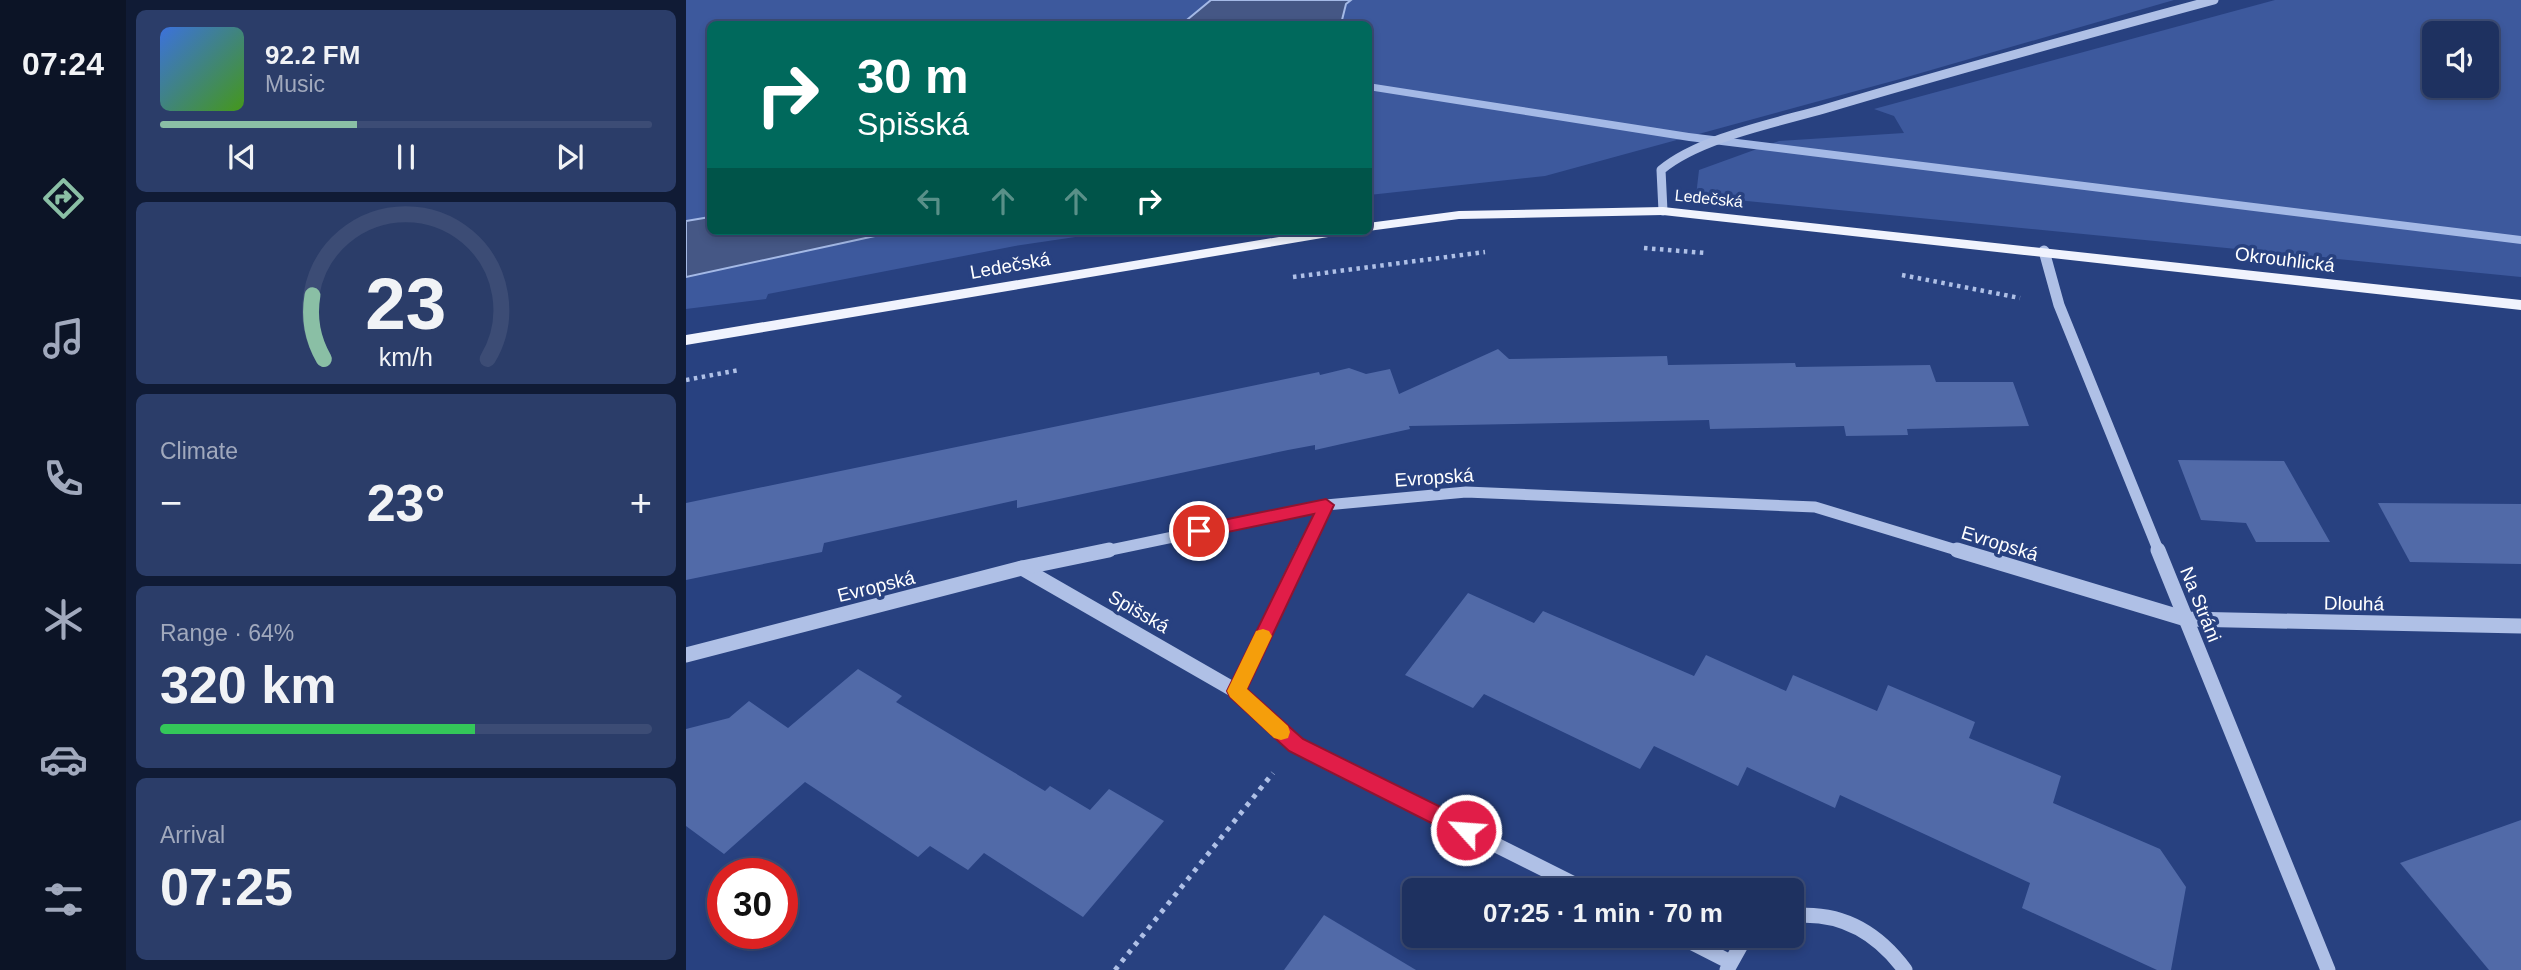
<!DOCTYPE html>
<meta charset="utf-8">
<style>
body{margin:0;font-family:Helvetica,sans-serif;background:#2b3d69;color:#f1f3f6;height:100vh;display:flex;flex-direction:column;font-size:26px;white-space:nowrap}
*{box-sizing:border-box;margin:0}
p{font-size:23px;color:#a1a9bd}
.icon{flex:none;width:38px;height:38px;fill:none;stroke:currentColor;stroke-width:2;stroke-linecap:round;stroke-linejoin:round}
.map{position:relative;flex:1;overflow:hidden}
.panel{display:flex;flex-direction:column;gap:10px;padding:10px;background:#101b35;width:560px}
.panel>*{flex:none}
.guide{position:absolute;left:21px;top:21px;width:665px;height:214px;border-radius:10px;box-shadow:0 4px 10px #0003,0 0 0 2px #3c4c75;background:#00695c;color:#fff;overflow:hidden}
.controls{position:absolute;left:1736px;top:21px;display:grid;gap:14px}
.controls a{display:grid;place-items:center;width:77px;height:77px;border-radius:10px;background:#1e3160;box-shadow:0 4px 10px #0003,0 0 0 2px #3c4c75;font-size:35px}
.speed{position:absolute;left:21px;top:858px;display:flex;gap:14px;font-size:35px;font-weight:700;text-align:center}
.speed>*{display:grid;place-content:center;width:91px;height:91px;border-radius:50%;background:#1e3160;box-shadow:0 4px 10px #0003,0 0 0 2px #3c4c75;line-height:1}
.speed .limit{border:10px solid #d22;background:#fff;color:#111}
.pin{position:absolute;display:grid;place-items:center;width:60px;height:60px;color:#fff;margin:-30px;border:4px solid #fff;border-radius:50%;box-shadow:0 2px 7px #0007}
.me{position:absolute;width:77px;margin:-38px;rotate:296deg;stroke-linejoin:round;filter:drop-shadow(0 0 5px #0008)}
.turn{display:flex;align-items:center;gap:24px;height:147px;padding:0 35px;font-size:32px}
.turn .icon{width:91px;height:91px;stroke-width:2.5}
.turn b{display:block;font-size:49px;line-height:60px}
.lanes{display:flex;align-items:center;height:66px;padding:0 35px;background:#0003;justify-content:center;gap:35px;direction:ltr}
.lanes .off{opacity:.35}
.big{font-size:52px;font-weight:700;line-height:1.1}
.panel .widget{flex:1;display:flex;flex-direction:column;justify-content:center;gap:10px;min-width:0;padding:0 24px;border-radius:10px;background:#2b3d69}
.panel .dial{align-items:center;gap:0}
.dial svg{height:182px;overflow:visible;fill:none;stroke:#3c4c75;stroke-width:7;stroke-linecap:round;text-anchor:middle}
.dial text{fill:#f1f3f6;stroke:none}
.song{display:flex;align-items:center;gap:21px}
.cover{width:84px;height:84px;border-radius:10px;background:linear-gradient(135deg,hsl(220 70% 55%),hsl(100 70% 35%))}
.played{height:7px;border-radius:4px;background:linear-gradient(90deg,#8abfa5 40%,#3c4c75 40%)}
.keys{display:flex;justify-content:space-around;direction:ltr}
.heat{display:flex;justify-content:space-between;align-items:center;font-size:38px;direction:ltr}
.charge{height:10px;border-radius:5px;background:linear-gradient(90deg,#34c759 64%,#3c4c75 0)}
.trip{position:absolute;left:716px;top:878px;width:402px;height:70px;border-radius:10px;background:#1e3160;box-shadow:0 4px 10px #0003,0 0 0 2px #3c4c75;font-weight:700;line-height:70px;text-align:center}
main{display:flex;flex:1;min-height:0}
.dock{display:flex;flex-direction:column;width:126px;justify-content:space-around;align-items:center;background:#0c1426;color:#a1a9bd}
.dock .icon{width:49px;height:49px}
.dock .selected{color:#8abfa5}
.dock b{font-size:32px;color:#f1f3f6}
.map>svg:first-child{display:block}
.green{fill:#3d599d;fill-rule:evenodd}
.water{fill:#455785;stroke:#a4b9e6;stroke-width:2}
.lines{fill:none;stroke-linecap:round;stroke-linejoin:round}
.stream{fill:#a4b9e6;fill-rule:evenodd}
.building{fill:#516aa8}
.path-far1{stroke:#afc0e6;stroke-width:4.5;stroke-dasharray:3.5 4.5;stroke-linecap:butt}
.path{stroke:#afc0e6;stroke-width:5;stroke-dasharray:4.5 6;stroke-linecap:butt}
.minor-far2{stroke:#afc0e6;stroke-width:9}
.minor-far1{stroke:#afc0e6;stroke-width:11}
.minor{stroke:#afc0e6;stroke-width:15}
.major{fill:#f0f3fd;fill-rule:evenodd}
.route{fill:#e11d48;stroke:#92132f;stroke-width:2}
.slow{fill:#f59e0b}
.labels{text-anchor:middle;stroke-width:7;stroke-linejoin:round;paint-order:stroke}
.far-street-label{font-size:16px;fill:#fff;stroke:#284180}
.street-label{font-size:19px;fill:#fff;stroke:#284180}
</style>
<main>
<nav class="dock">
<b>07:24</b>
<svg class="icon selected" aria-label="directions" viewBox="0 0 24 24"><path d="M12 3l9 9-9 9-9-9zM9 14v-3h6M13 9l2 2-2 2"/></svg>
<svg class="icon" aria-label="music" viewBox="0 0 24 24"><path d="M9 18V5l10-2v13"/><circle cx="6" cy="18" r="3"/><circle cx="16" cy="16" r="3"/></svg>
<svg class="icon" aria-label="phone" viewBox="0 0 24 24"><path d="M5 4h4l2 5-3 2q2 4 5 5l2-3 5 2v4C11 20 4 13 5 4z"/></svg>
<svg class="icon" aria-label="climate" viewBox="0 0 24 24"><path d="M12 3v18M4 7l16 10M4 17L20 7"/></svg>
<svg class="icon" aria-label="car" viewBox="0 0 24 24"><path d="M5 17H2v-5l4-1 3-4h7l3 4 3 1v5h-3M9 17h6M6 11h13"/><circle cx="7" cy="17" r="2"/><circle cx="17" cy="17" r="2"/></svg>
<svg class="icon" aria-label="filters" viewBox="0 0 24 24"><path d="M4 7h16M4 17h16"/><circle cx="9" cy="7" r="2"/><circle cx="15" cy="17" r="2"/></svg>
</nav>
<section class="panel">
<div class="widget">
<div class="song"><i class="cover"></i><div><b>92.2 FM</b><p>Music</p></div></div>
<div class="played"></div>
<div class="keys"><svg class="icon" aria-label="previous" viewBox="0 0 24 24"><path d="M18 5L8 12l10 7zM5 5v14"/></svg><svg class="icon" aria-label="pause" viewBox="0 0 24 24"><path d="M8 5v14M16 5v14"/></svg><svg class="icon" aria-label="next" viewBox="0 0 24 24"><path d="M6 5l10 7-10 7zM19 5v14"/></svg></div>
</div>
<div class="widget dial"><svg viewBox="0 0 100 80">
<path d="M14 69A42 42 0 1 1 86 69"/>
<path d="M14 69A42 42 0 0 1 9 41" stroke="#8abfa5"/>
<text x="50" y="56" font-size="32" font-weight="700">23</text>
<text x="50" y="72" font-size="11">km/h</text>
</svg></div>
<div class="widget"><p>Climate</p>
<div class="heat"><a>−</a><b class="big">23°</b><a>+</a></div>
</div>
<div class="widget"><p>Range · 64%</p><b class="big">320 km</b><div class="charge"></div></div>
<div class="widget"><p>Arrival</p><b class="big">07:25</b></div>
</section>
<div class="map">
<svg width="1835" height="970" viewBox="0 0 1835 970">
<rect width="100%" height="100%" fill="#284180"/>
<g class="green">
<polygon points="0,0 525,0 496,24 24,24 24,217 0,221"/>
<polygon points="665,0 1488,0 1214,79 859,176 683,195 682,24 655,24 660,4"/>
<path d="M1589,0H1835V277L1010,196L1013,170L1093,141L1218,133L1208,116L1188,109ZM1748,33H1801V86H1748Z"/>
<polygon points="212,231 430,231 329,246 82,294 80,299 0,309 0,277"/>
</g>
<g class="water">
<polygon points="525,0 665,0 660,4 655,24 496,24"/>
<polygon points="24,217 24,231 212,231 0,277 0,221"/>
</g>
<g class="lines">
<polygon class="stream" points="682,83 1003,133 1835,236 1835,244 1003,141 682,90"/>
</g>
<g class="building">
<polygon points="812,349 823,359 981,356 982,365 1109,363 1110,367 1244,365 1250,382 1327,382 1343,426 1221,429 1222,435 1160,436 1158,426 1024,429 1023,420 723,426 724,429 660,443 629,450 629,445 602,450 331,508 331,500 237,521 138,543 136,552 0,580 0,503 633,372 634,375 663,368 680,374 704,369 713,394"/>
<polygon points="1492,460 1598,461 1644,542 1570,542 1560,523 1515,520"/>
<polygon points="1692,503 1835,504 1835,564 1724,562"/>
<polygon points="782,593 848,623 857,611 1008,676 1020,655 1100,691 1107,675 1191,711 1202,685 1289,722 1283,738 1375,776 1367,803 1474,849 1500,887 1485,970 1471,970 1336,908 1344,883 1154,795 1149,808 1061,767 1052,786 968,746 954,769 798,694 787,708 719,675"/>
<polygon points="172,669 216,696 210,702 359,791 364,786 404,810 423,789 478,821 397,917 298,853 282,870 244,846 232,857 119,782 38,854 0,826 0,729 43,718 63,701 102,728"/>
<polygon points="1835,820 1835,970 1803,970 1714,863"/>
<polygon points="638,915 730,970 598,970"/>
</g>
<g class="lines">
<g class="path-far1">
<polyline points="958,248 1019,253"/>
<polyline points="1216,275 1334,298"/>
<polyline points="607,277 799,252"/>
<polyline points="0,380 53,370"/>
</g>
<polyline class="path" points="429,970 587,773"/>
<path class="minor-far2" d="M977,211L975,170C1013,138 1089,123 1138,109C1268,70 1398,35 1528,0"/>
<g class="minor-far1">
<polyline points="1358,251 1373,305 1473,552"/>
<polyline points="415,552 640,505 780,492 1129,507 1277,552"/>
<polyline points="617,552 640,505"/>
</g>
<g class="minor">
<polyline points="1271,550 1500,619 1835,626"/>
<polyline points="1472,550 1642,970"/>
<polyline points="336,568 550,691 610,745 902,891"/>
<polyline points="0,655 336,568 423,550"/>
<polyline points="550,691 618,550"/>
<path d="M1106,916C1154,911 1191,932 1219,970"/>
<polyline points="993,936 1044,962"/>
<polyline points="1041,970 1056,943 1064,936"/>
</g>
<g class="major">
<polygon points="977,207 1835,300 1835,310 977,215 773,219 682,231 682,223 773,211"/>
<polygon points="629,231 661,231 654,235 0,345 0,335"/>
</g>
</g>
<polygon class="route" points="640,499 648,505 561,689 617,739 787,823 790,830 787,837 780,840 773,837 603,751 544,697 541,691 628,514 513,538 505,531 513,525"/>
<polygon class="slow" points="577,629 583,631 586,636 561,689 602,726 604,732 602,738 595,740 588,738 544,697 541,691 570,631"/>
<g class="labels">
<g class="far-street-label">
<text transform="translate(1023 198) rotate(6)" y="6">Ledečská</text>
</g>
<g class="street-label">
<text transform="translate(1599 259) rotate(7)" y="7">Okrouhlická</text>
<text transform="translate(324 265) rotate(-10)" y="7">Ledečská</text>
<text transform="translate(748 477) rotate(-4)" y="7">Evropská</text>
<text transform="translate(1314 543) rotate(17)" y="7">Evropská</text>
<text transform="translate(190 586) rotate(-14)" y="7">Evropská</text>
<text transform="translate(1668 603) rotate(1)" y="7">Dlouhá</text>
<text transform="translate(1515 604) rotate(68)" y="7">Na Stráni</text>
<text transform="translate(453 611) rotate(30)" y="7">Spišská</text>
</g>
</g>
</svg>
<div class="controls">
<a><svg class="icon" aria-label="sound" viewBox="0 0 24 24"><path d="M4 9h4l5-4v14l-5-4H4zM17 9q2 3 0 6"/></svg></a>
</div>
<div class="speed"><div class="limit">30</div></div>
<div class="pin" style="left:513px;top:531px;background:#d93025"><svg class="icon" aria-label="arrive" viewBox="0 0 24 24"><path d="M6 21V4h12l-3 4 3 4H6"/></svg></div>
<svg class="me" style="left:780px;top:830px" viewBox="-20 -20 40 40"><circle r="17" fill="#e11d48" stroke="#fff" stroke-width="3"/><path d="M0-11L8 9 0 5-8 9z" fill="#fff"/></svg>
<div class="trip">07:25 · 1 min · 70 m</div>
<div class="guide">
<div class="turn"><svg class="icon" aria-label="right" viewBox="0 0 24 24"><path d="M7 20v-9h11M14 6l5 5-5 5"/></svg><div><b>30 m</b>Spišská</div></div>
<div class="lanes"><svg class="icon off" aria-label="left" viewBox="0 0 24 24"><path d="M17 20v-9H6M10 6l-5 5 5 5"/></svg><svg class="icon off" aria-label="ahead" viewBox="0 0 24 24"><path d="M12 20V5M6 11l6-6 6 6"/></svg><svg class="icon off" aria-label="ahead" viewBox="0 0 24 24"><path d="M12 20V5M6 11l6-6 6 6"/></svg><svg class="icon" aria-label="right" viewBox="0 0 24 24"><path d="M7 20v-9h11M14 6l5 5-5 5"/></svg></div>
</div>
</div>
</main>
